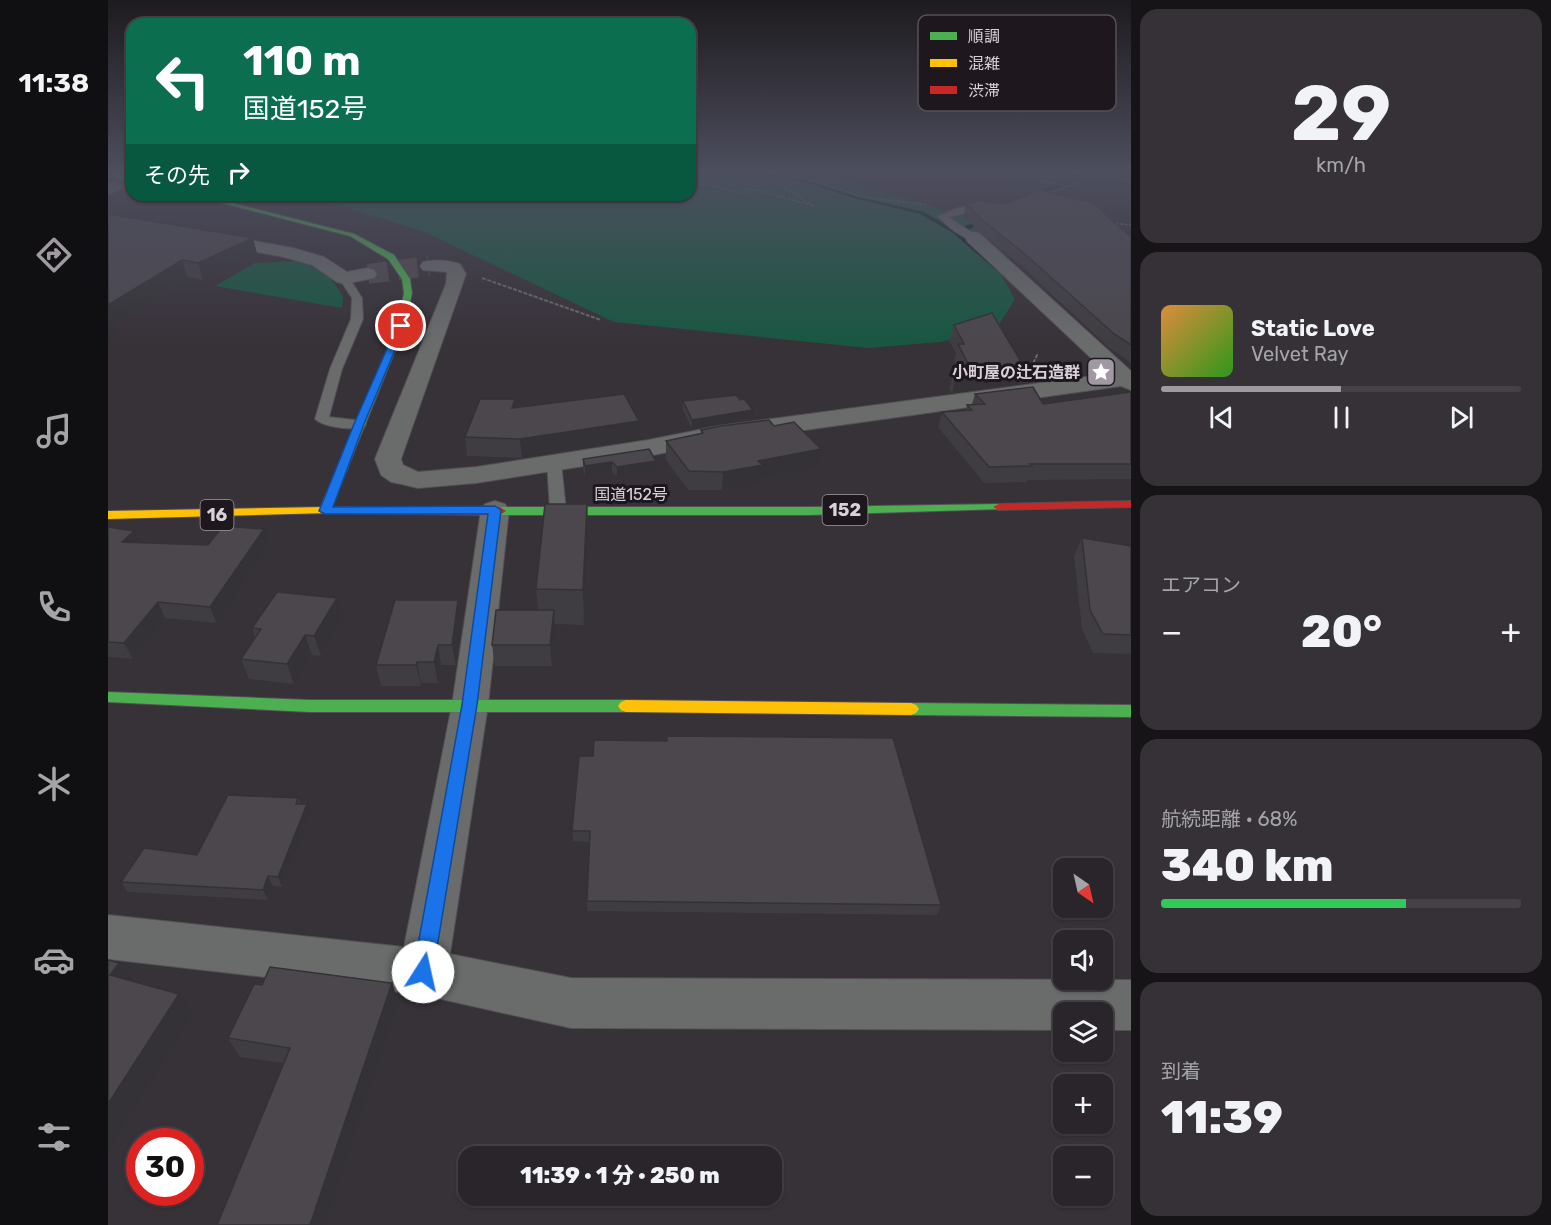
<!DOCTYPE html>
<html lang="ja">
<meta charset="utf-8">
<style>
body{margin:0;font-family:Rubik,"Noto Sans JP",sans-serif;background:#353136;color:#f1f3f6;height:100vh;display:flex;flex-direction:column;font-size:22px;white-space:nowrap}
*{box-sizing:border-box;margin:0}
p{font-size:20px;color:#a5a5a8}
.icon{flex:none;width:33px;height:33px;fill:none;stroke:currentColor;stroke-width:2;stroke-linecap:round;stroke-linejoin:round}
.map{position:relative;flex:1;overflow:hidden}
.side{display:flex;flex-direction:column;gap:9px;padding:9px;background:#171417;width:420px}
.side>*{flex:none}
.guide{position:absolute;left:18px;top:18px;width:570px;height:183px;border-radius:18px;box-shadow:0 2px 4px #0004,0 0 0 2px #454247;background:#0b6e4f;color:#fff;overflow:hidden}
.needle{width:39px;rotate:146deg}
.buttons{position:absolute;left:945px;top:858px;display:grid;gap:12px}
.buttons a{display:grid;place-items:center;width:60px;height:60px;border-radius:12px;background:#29252a;box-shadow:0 2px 4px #0004,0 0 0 2px #454247;font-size:30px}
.speed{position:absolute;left:18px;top:1128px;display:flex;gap:12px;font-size:30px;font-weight:700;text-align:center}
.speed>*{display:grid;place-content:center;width:78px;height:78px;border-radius:50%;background:#29252a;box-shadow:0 2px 4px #0004,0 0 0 2px #454247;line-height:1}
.speed .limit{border:9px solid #d22;background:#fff;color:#111}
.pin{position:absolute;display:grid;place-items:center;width:51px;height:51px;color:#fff;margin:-26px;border:3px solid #fff;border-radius:50%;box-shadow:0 2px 6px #0007}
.me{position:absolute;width:66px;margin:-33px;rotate:10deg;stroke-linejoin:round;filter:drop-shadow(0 0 4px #0008)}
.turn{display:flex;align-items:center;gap:21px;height:126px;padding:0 18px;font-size:27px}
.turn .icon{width:78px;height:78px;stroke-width:2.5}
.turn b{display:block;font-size:42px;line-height:51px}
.then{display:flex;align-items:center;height:57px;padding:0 18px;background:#0003;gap:12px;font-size:22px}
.big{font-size:45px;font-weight:800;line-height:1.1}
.side .widget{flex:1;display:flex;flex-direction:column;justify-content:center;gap:9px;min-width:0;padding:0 21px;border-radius:18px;background:#353136}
.side .dial{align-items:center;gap:0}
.dial b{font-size:78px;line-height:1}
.song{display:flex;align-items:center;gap:18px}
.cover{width:72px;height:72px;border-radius:9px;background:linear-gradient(135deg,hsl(30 70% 55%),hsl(110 70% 35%))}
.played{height:6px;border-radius:3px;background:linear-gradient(90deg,#a099a1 50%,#454247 50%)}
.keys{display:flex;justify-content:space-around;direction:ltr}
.heat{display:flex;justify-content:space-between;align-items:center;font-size:33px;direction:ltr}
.charge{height:9px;border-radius:4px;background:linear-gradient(90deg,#34c759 68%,#454247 0)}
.trip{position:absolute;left:350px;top:1146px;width:324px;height:60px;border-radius:18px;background:#29252a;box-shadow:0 2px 4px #0004,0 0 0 2px #454247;font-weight:800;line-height:60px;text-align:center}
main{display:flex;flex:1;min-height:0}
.tabs{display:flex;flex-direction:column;width:108px;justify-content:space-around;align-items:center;background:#100f11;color:#a5a5a8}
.tabs .icon{width:42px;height:42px}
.tabs .active{color:#a099a1}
.tabs b{font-size:27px;color:#f1f3f6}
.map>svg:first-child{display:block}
.green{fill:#195742}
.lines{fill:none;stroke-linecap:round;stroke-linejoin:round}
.stream{fill:#052122;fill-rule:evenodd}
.street-tunnel{stroke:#4f4950;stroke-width:20;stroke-dasharray:20 10;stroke-linecap:butt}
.lane-casing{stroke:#534f54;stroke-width:2}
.street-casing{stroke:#534f54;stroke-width:2}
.fast-casing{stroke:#534f54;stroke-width:2}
.slow-casing{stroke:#534f54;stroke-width:2}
.jam-casing{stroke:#534f54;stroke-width:2}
.path-far1{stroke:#6a696c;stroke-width:1.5;stroke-dasharray:3 1.5;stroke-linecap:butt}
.path{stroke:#6a696c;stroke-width:2;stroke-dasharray:4 1.5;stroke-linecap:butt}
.lane{fill:#6a6c6c;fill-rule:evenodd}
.street{fill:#6a6c6c;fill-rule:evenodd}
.fast{fill:#4caf50;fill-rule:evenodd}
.slow{fill:#ffc107;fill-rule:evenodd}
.jam{fill:#c62828;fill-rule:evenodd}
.wall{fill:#403d42}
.shaded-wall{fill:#343236}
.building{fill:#4b474d;stroke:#343236;stroke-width:1.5}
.route{fill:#1a73e8;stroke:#114b97;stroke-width:1.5}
.labels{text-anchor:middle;stroke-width:6;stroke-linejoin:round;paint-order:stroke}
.far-poi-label{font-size:16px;font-weight:bold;fill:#d9d1da;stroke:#1e181e;text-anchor:end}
.far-street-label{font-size:16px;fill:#d9d1da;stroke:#1e181e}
.shield{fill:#1e181e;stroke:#a19aa2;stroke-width:1.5}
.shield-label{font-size:18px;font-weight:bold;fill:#d9d1da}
.key{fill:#1e181e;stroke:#565056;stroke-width:1.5}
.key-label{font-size:16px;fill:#d9d1da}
</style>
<main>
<nav class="tabs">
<b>11:38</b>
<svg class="icon active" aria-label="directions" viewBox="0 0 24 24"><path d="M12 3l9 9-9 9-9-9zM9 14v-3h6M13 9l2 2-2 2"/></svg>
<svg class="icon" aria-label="music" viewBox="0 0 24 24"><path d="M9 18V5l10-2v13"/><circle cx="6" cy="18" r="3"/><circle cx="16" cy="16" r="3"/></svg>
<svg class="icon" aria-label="phone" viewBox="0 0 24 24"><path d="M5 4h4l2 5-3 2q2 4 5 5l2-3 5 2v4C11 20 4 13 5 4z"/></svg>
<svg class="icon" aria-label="climate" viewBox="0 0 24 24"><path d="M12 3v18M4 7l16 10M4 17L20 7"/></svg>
<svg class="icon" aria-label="car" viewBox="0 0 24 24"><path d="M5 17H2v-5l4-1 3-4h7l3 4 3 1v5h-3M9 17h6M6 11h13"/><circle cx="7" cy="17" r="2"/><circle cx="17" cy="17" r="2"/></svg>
<svg class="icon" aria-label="filters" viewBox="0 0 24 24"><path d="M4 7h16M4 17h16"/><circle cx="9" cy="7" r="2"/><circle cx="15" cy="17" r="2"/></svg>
</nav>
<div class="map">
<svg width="1023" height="1225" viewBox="0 0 1023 1225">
<rect width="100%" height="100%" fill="#373138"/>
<g class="green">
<polygon points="582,172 691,172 728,178 853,215 872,229 880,253 907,299 889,328 833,342 760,348 506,322 314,231 226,204 181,195 582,195"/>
<polygon points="848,172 979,172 978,175 952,180"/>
<polygon points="193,261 221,276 235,296 234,308 107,286 147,263"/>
</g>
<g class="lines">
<g class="stream">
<polygon points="966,172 970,172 971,182 907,201 896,209 892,208 903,199 967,180"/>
<path d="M681,175L752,197L816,212L848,230C858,228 867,219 877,218V220L859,231L851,233L894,270L889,271L845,233L812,214L749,199L681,177Z"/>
</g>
<polyline class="street-tunnel" points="260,274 321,266"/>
<g class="lane-casing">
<g id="lane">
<path d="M880,203L883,204V208L840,217L868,235V239C855,240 838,226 830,216L850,208Z"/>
<path d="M236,275L240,276L254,298L255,319L234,369L221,417L256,421L258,424L256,427C243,430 217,428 207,419L222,369L243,319L244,298L231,278Z"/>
<polygon points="446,458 453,462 458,510 450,515 442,510 439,462"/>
</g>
</g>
<g class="street-casing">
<g id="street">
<polygon points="0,181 14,184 16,187 0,195"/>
<path d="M865,232L871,233L1023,371V390L1013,386L611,442L540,456L368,483L310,488L293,484L283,482L273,475L267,459L338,284L339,272L315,270L312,266L315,262C328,259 339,260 352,264L358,274L293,459L295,465L310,472L368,467L540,440L611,426L1000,374L859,241L857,237Z"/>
<polygon points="102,233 185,248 216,257 239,272 260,268 266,270 269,274 266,278 236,284 229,282 204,265 176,257 96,242 94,238"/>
<polygon points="387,501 397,504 401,510 380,705 342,954 463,978 1023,980 1023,1030 994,1030 994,1012 956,1012 956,1030 463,1028 315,995 0,959 0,915 296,947 344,705 373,510 377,504"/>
</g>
</g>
<g class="fast-casing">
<g id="fast">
<polygon points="0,172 24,178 24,182 0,176"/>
<polygon points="83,195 93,195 246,234 286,255 302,279 304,293 297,326 239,469 231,469 230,467 289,326 296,293 294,279 280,259 242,236"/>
<polygon points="891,504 897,507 895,509 702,515 392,515 386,511 392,507 702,507"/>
<polygon points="0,692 202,700 518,700 523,702 526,706 523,710 518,712 202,712 0,702"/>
<polygon points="803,703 1023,705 1023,717 803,715 798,713 795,709 798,705"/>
</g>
</g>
<g class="slow-casing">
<g id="slow">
<polygon points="217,507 223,511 221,513 0,519 0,511"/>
<polygon points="518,700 803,703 808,705 811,709 808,713 803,715 518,712 513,710 510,706 513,702"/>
</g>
</g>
<g class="jam-casing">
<g id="jam">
<polygon points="235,464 240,467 224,507 392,507 398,511 392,515 213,513 211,511 230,467"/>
<polygon points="1023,501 1023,507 891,510 885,507 891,504"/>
</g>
</g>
<g class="path-far1">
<polyline points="658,172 699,179 754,197 821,205"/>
<polyline points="982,178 1023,180"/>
<polyline points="881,179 921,179 960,186"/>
<polyline points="582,190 587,190 587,186 594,183 636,194 639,189 648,190 706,206 678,189 670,175"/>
<polyline points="938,194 982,178"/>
<polyline points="484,195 527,201 557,195"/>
<polyline points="1003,223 1023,225"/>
</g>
<g class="path">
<polyline points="374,278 493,320"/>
<polyline points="923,368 930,353"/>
</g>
<use href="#lane" class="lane"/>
<use href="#street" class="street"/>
<use href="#fast" class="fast"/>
<use href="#slow" class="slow"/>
<use href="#jam" class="jam"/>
</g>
<g class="wall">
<polygon points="858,204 1018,233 1023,237 1023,363 1000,347 915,267 870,231 856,215"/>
<polygon points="0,214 145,238 149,254 95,280 79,277 8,322 12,331 0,339"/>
<polygon points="846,325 910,384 844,393 841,390 845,373 852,372 846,360 848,353 841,341"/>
<polygon points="1023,392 1023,479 919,480 919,482 876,483 830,427 834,412 858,410 859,405 864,404 867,394 935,404"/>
<polygon points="632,400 644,419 584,429 575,410 575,401"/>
<polygon points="407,407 531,439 414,458 359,456 357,437"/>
<polygon points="666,426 713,449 710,467 653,478 652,484 614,490 580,490 558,460 558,441 593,434 593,430"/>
<polygon points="475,459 548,461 547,471 509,476 504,472 477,476 475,468"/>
<polygon points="479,504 480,537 476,625 447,624 447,631 444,666 387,666 384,645 430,610 428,589"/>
<polygon points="0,527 31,543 100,545 161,544 109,623 57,618 25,659 0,657"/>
<polygon points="974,538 1023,546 1023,654 985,653 974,629 966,556"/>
<polygon points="229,598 235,618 213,656 204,655 186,684 141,679 133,659 147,638 144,628"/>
<polygon points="353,620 348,665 333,665 330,683 313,683 313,686 273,686 268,665"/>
<polygon points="559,736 833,905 829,915 479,911 479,901 482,842 465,841 464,831 485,756 558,741"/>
<polygon points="190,798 193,804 203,815 174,887 165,886 160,900 20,892 13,882 89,855"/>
<polygon points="284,983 290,1002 218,1225 109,1225 175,1063 132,1057 120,1038 154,985"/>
</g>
<g class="shaded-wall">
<polygon points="145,238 149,254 95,280 90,263"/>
<polygon points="74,260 79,277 8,322 12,331 0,339 0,305"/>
<polygon points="916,367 910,384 844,393 848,376"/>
<polygon points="645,410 644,419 584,429 584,420"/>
<polygon points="531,421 531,439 414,458 412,439"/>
<polygon points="713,449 710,467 653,478 652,484 614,490 615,472 650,461"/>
<polygon points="548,461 547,471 509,476 509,467"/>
<polygon points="504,462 504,472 477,476 477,466"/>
<polygon points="479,504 480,537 476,625 475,590"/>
<polygon points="156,529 161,544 109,623 102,607"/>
<polygon points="26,531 33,547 14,542"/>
<polygon points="229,598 235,618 213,656 206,636"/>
<polygon points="350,600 353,620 348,665 344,645"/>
<polygon points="50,602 57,618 25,659 16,643"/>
<polygon points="446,610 447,631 444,666 442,645"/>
<polygon points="197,635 204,655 186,684 179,664"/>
<polygon points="330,645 333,665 330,683 326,662"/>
<polygon points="309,662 313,683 313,686 308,665"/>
<polygon points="199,804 203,815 174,887 170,877"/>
<polygon points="160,876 165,886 160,900 155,890"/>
<polygon points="11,963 25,982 2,975"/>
<polygon points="284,983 290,1002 218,1225 202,1225"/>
<polygon points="71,994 85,1013 0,1148 0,1104"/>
</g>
<g class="building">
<polygon points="931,190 985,203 1023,237 1023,345 1005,333 918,255 873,219 858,204 873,200 896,204"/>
<polygon points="0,214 145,238 90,263 74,260 0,305"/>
<polygon points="884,313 916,367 848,376 845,373 864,371 850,344 856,344 846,325"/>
<polygon points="925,387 935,404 1023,392 1023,464 922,464 924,466 881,467 834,412 864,410 859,405 877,404 867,394"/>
<polygon points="516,394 531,421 412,439 357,437 372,399 407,399 404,408"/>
<polygon points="628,395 632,400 636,399 645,410 584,420 575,401"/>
<polygon points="661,420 666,426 686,422 713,449 650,461 655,465 615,472 581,471 558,441 595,433 593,430 613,426"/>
<polygon points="541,449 548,461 509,467 504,462 477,466 475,459"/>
<polygon points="437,504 479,504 475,590 428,589"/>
<polygon points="115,526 156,529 102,607 50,602 16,643 0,642 0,527 26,531 14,542 100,545"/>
<polygon points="974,538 1023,546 1023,635 995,634 982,610"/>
<polygon points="169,592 229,598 206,636 197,635 179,664 133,659 153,629 144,628"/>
<polygon points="287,600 350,600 344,645 330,645 326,662 309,662 308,665 268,665"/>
<polygon points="388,610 446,610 442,645 384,645"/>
<polygon points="559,736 785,738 833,905 479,901 482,831 464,831 471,756 485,756 486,740 559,741"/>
<polygon points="120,795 190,798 188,804 199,804 170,877 160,876 155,890 13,882 36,848 89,855"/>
<polygon points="0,960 11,963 2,975 71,994 0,1104"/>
<polygon points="162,967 284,983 202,1225 109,1225 182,1048 120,1038 146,984 154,985"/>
</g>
<linearGradient id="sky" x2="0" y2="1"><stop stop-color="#1e1b1f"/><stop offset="0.5" stop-color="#4d4e5e"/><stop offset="1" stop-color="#4d4e5e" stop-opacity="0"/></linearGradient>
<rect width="1023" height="343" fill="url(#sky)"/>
<polygon class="route" points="293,323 297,326 256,424 225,507 387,506 393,510 369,705 325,972 322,979 315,982 308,979 305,972 354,705 380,514 217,514 211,511 246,424 289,326"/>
<defs>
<g id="sight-square" transform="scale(1.5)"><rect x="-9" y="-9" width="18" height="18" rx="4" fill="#a099a1" stroke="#1e181e"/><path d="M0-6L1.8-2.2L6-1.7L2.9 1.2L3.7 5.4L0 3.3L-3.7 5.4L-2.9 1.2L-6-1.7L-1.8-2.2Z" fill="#fff"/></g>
</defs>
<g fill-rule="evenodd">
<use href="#sight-square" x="993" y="372"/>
</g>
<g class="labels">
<g class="far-poi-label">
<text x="972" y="378">小町屋の辻石造群</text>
</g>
<g class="far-street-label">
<text x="523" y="500">国道152号</text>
</g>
<g class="shield">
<rect x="714.5" y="495" width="45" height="30" rx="4.5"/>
<rect x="92.5" y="500" width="33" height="30" rx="4.5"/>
</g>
<g class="shield-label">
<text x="737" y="516">152</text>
<text x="109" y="521">16</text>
</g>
</g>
<rect x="810" y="15" width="198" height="96" rx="9" class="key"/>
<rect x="822" y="32" width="27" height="8" fill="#4caf50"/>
<rect x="822" y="59" width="27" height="8" fill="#ffc107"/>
<rect x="822" y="86" width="27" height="8" fill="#c62828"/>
<g class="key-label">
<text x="860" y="42">順調</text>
<text x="860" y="69">混雑</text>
<text x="860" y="96">渋滞</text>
</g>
</svg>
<div class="buttons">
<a><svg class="needle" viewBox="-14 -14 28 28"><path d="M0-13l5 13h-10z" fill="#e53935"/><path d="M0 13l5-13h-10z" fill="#a5a5a8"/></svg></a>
<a><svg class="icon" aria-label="sound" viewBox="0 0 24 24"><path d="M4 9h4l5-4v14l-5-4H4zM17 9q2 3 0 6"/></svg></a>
<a><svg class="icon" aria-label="layers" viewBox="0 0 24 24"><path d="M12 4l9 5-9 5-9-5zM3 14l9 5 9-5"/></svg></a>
<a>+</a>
<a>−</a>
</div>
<div class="speed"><div class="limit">30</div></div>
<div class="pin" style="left:293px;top:326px;background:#d93025"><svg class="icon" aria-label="arrive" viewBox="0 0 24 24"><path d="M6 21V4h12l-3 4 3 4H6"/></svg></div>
<svg class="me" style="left:315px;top:972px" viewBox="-20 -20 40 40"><circle r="19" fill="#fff"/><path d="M0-13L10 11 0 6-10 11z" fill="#1a73e8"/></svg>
<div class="trip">11:39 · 1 分 · 250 m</div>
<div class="guide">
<div class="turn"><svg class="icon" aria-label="left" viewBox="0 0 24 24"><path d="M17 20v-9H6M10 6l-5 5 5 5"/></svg><div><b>110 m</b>国道152号</div></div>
<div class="then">その先<svg class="icon" aria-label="right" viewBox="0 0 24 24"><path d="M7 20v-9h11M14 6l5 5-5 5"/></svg></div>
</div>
</div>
<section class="side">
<div class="widget dial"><b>29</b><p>km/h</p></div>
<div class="widget">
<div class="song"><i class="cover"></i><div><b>Static Love</b><p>Velvet Ray</p></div></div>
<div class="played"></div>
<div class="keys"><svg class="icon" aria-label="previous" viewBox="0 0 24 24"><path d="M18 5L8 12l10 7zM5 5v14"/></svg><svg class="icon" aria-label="pause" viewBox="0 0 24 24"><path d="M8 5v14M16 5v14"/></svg><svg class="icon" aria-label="next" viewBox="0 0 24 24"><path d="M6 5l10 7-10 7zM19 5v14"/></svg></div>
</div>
<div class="widget"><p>エアコン</p>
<div class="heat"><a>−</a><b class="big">20°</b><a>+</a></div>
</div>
<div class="widget"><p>航続距離 · 68%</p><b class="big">340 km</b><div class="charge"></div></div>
<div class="widget"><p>到着</p><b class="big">11:39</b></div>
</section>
</main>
